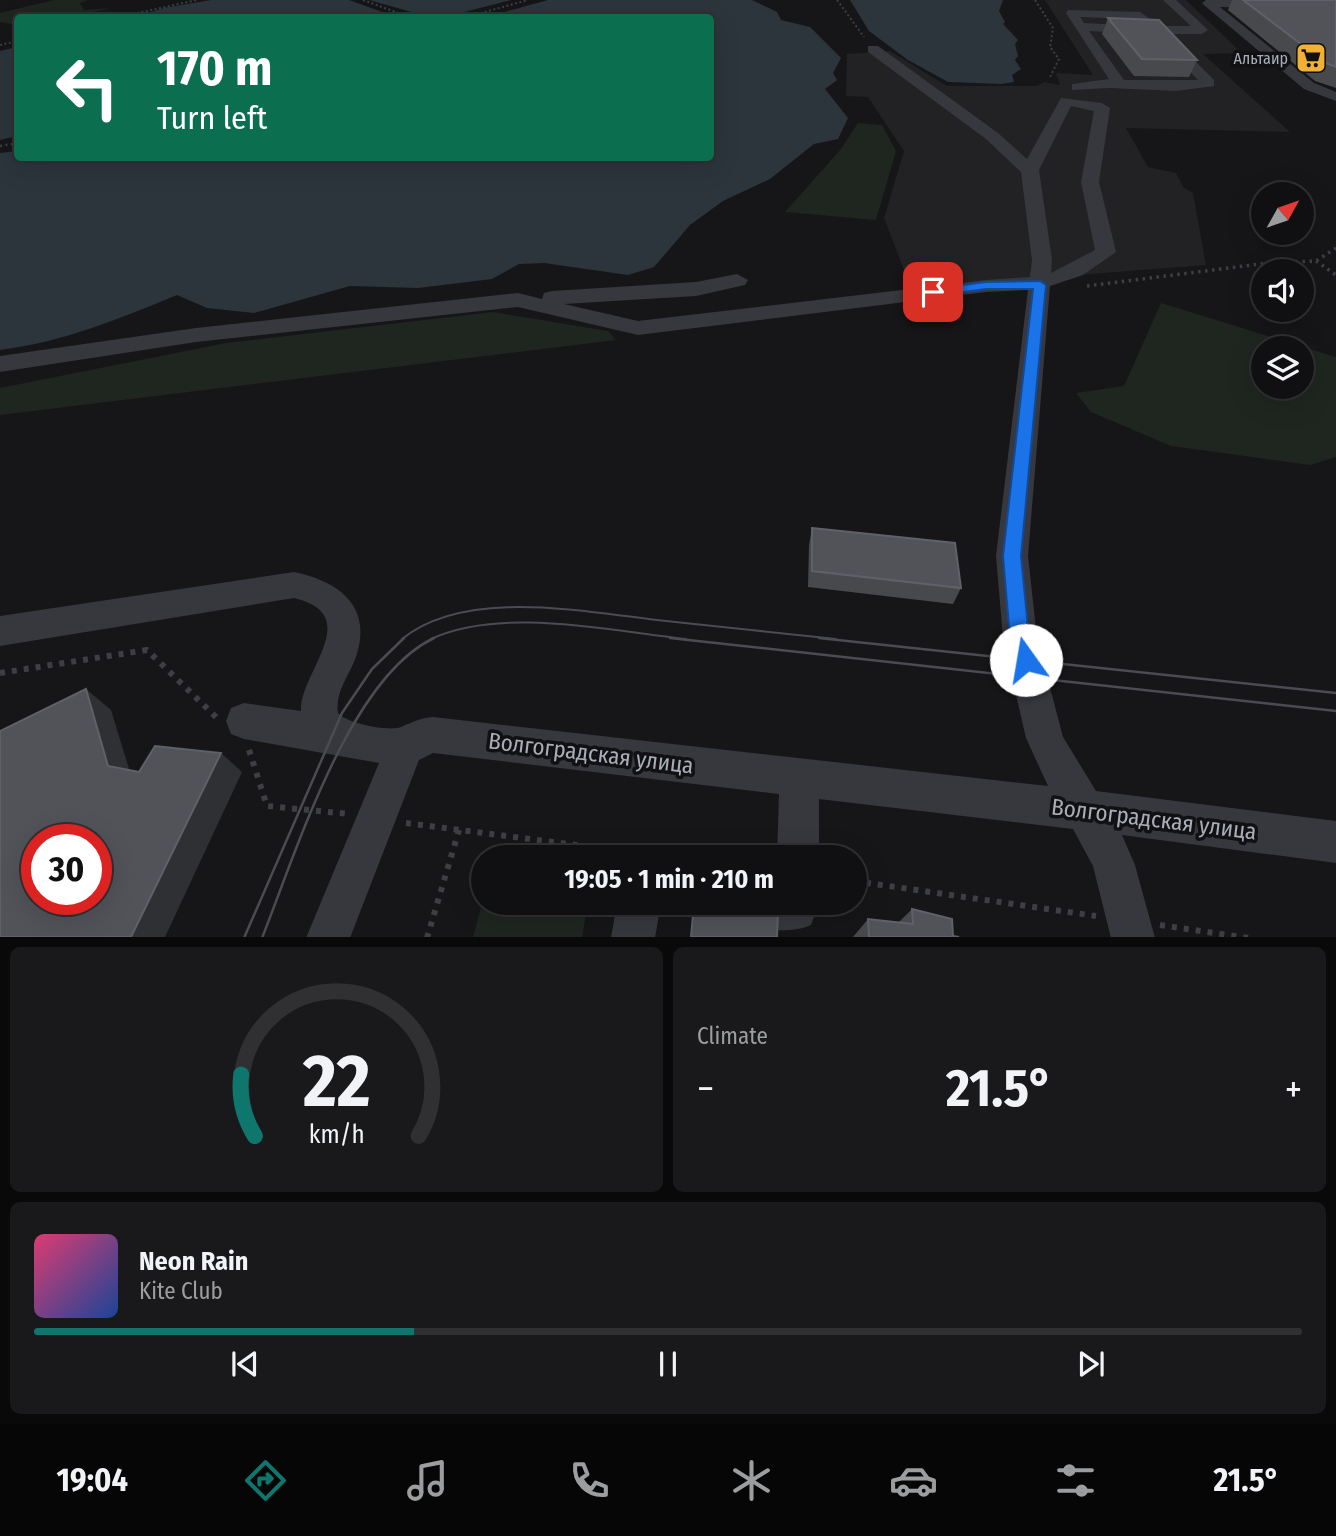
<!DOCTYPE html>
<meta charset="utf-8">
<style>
body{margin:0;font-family:"Fira Sans Condensed",sans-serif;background:#19191b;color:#f1f3f6;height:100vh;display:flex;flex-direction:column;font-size:26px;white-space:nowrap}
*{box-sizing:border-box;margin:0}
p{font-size:23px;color:#9c9d9f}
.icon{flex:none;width:38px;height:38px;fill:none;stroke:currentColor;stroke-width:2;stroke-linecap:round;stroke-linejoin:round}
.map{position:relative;height:937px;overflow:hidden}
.panel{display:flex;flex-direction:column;gap:10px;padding:10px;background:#09090a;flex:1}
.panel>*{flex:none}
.banner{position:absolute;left:14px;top:14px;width:700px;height:147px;border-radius:7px;box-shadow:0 7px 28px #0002,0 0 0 2px #303032;background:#0b6e4f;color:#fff;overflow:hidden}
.needle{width:46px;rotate:50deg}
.controls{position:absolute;left:1251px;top:182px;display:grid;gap:14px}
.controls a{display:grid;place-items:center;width:63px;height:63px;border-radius:50%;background:#101012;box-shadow:0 7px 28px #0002,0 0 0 2px #303032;font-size:35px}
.speed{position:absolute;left:21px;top:824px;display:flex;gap:14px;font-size:35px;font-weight:700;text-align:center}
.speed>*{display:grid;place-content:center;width:91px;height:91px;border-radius:50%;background:#101012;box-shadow:0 7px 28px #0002,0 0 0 2px #303032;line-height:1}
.speed .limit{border:10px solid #d22;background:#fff;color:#111}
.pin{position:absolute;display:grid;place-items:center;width:60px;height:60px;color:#fff;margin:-30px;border-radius:14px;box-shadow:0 4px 10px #0006}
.me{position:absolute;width:77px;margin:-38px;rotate:347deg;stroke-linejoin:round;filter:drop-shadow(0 0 5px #0008)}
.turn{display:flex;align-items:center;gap:24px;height:147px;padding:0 28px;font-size:32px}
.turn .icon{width:91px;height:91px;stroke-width:2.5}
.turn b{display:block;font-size:49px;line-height:60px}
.big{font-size:52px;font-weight:700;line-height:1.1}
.panel .widget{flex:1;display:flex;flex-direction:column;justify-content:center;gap:10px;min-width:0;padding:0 24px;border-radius:10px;background:#19191b}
.panel .dial{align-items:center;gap:0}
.dial svg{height:182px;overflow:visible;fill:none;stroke:#303032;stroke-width:7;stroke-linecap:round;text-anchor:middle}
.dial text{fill:#f1f3f6;stroke:none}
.song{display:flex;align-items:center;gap:21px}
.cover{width:84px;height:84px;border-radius:10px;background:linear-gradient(135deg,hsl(340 70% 55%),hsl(220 70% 35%))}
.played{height:7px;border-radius:4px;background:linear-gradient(90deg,#0f766e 30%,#303032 30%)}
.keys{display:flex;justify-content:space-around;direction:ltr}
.heat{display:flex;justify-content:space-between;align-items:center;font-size:38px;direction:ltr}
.panel .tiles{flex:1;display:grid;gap:10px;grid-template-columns:1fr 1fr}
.widget:last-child{grid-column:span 2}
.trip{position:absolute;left:471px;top:845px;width:396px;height:70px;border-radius:35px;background:#101012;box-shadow:0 7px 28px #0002,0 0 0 2px #303032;font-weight:700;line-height:70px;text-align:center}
.tab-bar{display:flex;height:112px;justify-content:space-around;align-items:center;background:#060607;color:#9c9d9f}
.tab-bar .icon{width:49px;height:49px}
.tab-bar .on{color:#0f766e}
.tab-bar b{font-size:32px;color:#f1f3f6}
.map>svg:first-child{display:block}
.built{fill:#222225}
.green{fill:#1e261f;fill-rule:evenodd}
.water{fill:#2c353c}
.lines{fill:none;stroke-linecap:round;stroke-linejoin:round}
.path-far3{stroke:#3d3f44;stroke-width:2;stroke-dasharray:2 2.5;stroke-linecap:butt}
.path-far2{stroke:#3d3f44;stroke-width:2.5;stroke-dasharray:2 3.5;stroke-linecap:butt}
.path-far1{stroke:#3d3f44;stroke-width:3.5;stroke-dasharray:2.5 4.5;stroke-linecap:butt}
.path{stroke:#3d3f44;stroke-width:6;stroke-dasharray:5 7;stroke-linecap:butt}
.minor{fill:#37383d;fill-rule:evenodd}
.tram-far1{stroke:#4a4c52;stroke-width:2}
.tram{stroke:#4a4c52;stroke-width:2.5}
.wall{fill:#47494d}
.shaded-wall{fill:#2f3033}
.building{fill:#525359;stroke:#5f6168;stroke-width:2;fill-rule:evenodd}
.route{fill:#1a73e8;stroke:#114b97;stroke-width:2}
.labels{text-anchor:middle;stroke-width:7;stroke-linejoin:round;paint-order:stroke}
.far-poi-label{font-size:16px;fill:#a8adb8;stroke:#111113;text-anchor:end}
.near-street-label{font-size:23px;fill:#a8adb8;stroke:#111113}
</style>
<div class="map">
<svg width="1336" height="938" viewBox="0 0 1336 938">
<rect width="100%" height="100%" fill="#161618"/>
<polygon class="built" points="1045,0 1186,0 1242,53 1203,54 1290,132 1126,128 1148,167 1176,173 1183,187 1193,193 1206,265 911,288 884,218 904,151 868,97 846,96 847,54 890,51 947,86 1037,86 1044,82 1060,85 1056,73 1093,75"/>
<g class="green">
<polygon points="54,0 88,0 80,3 84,10 111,8 70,17 18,18 17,25 0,22 0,13"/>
<polygon points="858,123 882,125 896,151 876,220 785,212 841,149"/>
<path d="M1161,303L1336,357V457L1310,465L1171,446L1091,412L1076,393L1124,386ZM1302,348V387H1264V348Z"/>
<polygon points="493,312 608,331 616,340 0,415 0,388 226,343"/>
<polygon points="483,900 483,903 588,903 582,937 473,937"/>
</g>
<g class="water">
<polygon points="211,0 349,0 396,17 135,17 164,8"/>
<polygon points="369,0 511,0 445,17 429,17"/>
<path d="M548,0H752L777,12L781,20L810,27L841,58L833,73L837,80L825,89L848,118L838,139L814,144L770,179L723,201L690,225L654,267L628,275L544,263L519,264L492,279L418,288L350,286L254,313L207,308L177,295C119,319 63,342 0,350V153L17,151L18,158H710V18L486,17Z"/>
<polygon points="850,0 1003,0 999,11 1005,22 1003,24 1018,40 1015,44 1018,56 1015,60 1021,69 1012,75 1014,82 1001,84 948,82 908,60 869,31"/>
<polygon points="17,47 17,136 0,140 0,51"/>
</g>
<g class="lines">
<g class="path-far3">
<polyline points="363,0 412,18"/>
<polyline points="837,0 864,37"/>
<polyline points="1035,0 1053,28 1050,47 1059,59 1049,79"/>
<polyline points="115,18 197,0"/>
<polyline points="463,18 528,0"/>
<polyline points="0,45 18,41"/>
</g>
<polyline class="path-far2" points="0,146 18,143"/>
<g class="path-far1">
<polyline points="1316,261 1336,275"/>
<polyline points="1087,286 1268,263 1316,261 1336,248"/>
</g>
<g class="path">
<polyline points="0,673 147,650 218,719"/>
<polyline points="249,750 267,806 349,814"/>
<polyline points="406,823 676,858"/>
<polyline points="854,881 1096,916"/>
<polyline points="1160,925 1249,938"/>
<polyline points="427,938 459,830"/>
</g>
<g class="minor">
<path d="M1163,0H1176L1208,30L1202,34H1168L1214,80V86L1176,91L1110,88L1072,90V84L1109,79L1066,13L1068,10L1140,12L1160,26H1191ZM1080,17L1137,19L1144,26L1084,23ZM1089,31L1153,34L1198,80H1124Z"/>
<polygon points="1206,0 1336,0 1336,8 1332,9 1220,7 1314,83 1336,92 1336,101 1304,89 1204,5 1202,3"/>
<path d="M868,46H878L998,133L1027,159L1061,98L1102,103L1110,108L1099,182L1116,252L1083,275L1050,286L1028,556L1037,638L1063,737L1096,791L1336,821V863L1122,835L1135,865L1155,938H1111L1093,866L1073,829L819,799V858H777L779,794L433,753L419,760L350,938H306L379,763L244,739L231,734L226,721L231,708L244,703L301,711C299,673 366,615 294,598L0,646V616L294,572C342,582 375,609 354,662C347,678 335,694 338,713C346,723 389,732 401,727C412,722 421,718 433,717L1048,786L1026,738L1003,638L996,556L1028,290L986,292L638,335L518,307L196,342L0,372V356L196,328L518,293L542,299L544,293L552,291L696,282L737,274L748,280L745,285L696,296L564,304L638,321L986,280L1030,277L1032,260L1021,172L986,139L868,52ZM1071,106L1094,111L1081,182L1095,250L1051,273L1052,260L1039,170Z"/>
<polygon points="617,903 661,903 655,938 611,938"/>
<path d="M723,903H819L811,925C787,936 754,928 730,918Z"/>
</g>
<g class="tram-far1">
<path d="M402,639C467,586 589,613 666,621C723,627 779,633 836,639"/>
<path d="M431,639C501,606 611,631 686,639"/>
</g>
<g class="tram">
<polyline points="670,638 1336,711"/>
<polyline points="819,638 1336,693"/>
<polyline points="244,938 342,713 372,669 404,638"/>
<path d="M262,938C296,853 349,678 434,638"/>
</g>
</g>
<g class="wall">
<polygon points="1232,0 1336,0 1336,88 1315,81 1228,10"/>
<polygon points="1108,18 1197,60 1189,77 1134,76 1102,34"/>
<polygon points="812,528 961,588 953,604 808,587 809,545"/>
<polygon points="912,909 953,936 959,937 853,937 868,919 898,923"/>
</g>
<g class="shaded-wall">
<polygon points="86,689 111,710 134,785 108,766"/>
<polygon points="221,753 242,772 165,937 131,937"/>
</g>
<g class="building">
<polygon points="1243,0 1336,0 1336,67 1326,63"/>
<polygon points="1108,18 1159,20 1197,60 1142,59"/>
<polygon points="812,528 955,543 961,588 812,571"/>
<path d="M86,689L108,766L139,772L155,746L221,753L131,937H0V731ZM37,840H96V900H37Z"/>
<polygon points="694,903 742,903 778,913 777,937 691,937"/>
<polygon points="912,909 952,919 953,936 959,937 869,937 868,919 913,924"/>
</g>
<polygon class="route" points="1040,281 1046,285 1021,556 1029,638 1036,660 1033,666 1026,669 1019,666 1010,638 1003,556 1033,289 986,289 933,296 926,292 933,289 986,282"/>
<defs>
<g id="supermarket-square" transform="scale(1.575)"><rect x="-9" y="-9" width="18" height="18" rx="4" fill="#f2b134" stroke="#111113"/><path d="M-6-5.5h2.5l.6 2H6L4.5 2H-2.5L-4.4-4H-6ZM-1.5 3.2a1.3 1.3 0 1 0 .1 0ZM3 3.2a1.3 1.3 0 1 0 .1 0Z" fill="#111"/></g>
</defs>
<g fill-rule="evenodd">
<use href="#supermarket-square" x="1311" y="58"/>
</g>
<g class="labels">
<g class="far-poi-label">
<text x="1288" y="64">Альтаир</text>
</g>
<g class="near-street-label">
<text transform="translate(591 753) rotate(7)" y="8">Волгоградская улица</text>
<text transform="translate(1154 819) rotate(7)" y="8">Волгоградская улица</text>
</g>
</g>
</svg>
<div class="controls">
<a><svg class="needle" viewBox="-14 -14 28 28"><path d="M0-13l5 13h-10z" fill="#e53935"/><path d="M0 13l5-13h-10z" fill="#9c9d9f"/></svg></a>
<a><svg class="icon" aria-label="sound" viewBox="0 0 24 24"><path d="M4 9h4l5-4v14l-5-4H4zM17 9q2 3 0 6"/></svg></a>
<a><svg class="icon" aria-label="layers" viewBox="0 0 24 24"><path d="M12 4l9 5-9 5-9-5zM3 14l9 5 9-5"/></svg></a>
</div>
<div class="speed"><div class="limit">30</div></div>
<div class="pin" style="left:933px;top:292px;background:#d93025"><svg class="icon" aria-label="arrive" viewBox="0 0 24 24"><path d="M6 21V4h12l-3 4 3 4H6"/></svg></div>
<svg class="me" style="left:1026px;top:660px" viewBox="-20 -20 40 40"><circle r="19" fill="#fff"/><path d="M0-13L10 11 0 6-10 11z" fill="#1a73e8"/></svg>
<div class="trip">19:05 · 1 min · 210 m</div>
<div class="banner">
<div class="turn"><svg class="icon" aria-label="left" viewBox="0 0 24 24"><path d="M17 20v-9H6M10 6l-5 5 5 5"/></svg><div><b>170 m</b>Turn left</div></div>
</div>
</div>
<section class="panel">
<div class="tiles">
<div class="widget dial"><svg viewBox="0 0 100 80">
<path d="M14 69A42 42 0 1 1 86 69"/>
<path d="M14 69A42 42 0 0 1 8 42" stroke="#0f766e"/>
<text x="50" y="56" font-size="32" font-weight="700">22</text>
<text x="50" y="72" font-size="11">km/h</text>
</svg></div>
<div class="widget"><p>Climate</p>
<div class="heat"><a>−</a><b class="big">21.5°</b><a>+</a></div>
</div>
<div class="widget">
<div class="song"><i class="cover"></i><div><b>Neon Rain</b><p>Kite Club</p></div></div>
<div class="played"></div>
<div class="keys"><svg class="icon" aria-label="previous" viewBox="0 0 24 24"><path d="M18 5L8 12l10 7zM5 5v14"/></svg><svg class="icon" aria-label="pause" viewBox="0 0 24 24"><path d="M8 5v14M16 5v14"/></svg><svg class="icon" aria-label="next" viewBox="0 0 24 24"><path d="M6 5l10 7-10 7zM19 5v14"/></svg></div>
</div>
</div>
</section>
<nav class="tab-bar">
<b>19:04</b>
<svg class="icon on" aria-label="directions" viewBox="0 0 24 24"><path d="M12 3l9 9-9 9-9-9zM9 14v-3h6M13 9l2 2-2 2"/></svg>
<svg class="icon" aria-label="music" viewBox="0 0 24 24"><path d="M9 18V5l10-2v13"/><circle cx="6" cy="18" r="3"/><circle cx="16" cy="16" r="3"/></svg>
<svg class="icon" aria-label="phone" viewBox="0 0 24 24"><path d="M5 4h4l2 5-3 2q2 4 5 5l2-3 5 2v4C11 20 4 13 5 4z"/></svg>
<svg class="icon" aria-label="climate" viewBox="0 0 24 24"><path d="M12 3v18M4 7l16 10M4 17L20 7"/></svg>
<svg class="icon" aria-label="car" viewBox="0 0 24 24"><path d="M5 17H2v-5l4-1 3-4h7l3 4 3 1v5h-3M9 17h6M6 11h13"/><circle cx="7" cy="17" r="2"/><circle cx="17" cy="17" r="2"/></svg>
<svg class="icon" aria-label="filters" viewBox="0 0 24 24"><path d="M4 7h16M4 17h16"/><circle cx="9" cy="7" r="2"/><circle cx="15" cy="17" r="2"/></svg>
<b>21.5°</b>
</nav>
